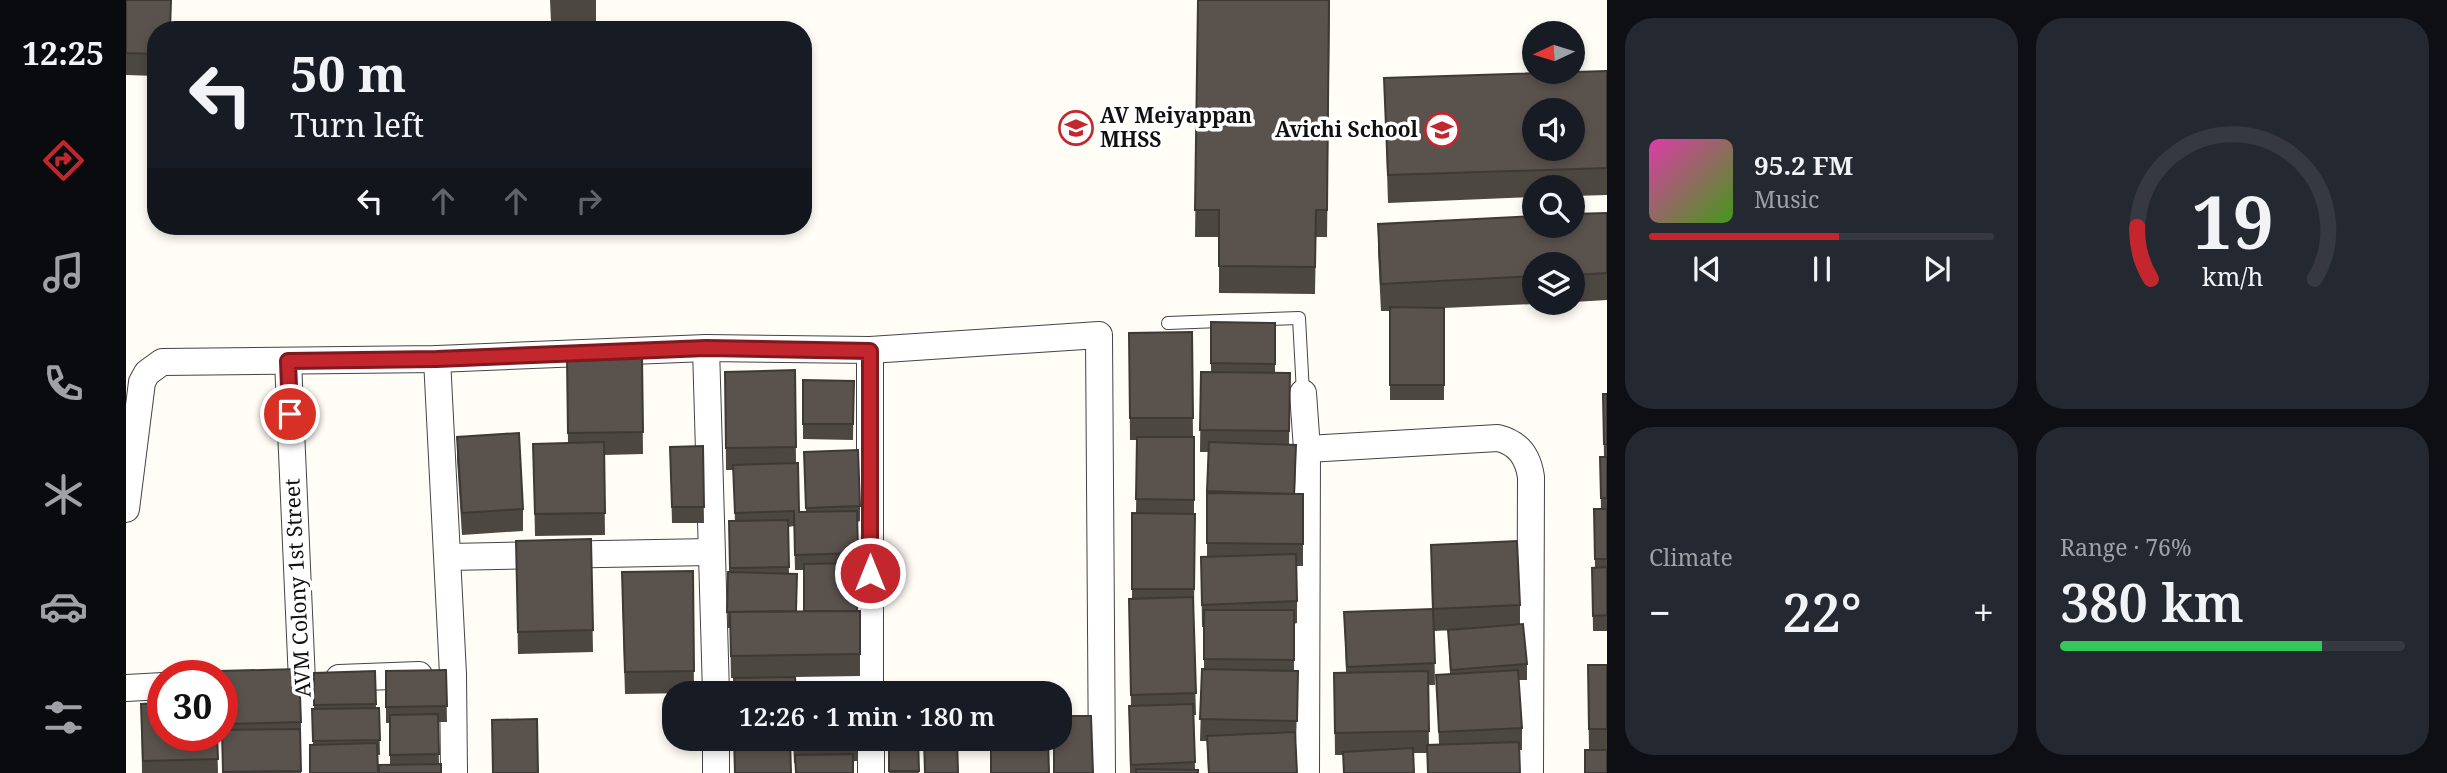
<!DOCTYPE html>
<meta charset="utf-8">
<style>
body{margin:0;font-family:"Noto Serif",serif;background:#242831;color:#f1f3f6;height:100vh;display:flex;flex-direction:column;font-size:26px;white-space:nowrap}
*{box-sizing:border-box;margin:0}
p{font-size:23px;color:#9ea1a6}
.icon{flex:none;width:38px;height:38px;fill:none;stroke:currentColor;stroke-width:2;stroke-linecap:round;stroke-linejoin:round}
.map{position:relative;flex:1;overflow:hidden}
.details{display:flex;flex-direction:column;gap:18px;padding:18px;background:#0d0f14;width:840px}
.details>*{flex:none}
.guide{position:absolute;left:21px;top:21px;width:665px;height:214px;border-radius:28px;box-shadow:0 4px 10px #0003;background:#171b24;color:#f1f3f6;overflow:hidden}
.needle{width:46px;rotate:266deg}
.buttons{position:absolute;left:1396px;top:21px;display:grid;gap:14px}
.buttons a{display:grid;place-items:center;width:63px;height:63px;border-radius:50%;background:#171b24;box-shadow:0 4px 10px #0003;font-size:35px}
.speed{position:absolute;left:21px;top:660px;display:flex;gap:14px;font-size:35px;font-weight:700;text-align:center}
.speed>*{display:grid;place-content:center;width:91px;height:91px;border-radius:50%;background:#171b24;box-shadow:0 4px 10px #0003;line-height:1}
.speed .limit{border:10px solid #d22;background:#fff;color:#111}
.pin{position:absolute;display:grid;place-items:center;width:60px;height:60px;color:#fff;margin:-30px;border:4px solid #fff;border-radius:50%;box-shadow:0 2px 7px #0007}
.me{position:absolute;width:77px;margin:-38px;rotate:0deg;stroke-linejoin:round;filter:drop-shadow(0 0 5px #0008)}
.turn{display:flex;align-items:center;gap:24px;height:147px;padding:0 28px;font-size:32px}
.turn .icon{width:91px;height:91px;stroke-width:2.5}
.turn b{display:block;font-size:49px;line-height:60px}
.lanes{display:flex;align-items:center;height:66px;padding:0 28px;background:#0003;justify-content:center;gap:35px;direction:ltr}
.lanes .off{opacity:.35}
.big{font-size:52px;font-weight:600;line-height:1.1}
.details .tile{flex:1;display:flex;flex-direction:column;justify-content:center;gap:10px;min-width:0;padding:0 24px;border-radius:28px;background:#242831}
.details .dial{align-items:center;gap:0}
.dial svg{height:182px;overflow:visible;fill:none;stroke:#363941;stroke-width:7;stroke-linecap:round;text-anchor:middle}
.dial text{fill:#f1f3f6;stroke:none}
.song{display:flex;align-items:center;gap:21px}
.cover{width:84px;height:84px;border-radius:10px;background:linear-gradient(135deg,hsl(320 70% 55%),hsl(100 70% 35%))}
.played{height:7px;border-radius:4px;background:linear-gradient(90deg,#c4262e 55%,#363941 55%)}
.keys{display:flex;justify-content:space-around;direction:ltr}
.heat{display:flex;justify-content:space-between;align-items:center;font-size:38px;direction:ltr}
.charge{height:10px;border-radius:5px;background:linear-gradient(90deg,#34c759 76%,#363941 0)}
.details .tiles{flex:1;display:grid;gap:18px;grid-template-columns:repeat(2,1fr)}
.trip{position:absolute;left:536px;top:681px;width:410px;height:70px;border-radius:28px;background:#171b24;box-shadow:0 4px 10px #0003;font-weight:600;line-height:70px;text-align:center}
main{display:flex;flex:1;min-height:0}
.menu{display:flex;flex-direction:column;width:126px;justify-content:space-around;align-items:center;background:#090b0e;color:#9ea1a6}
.menu .icon{width:49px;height:49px}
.menu .on{color:#c4262e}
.menu b{font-size:32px;color:#f1f3f6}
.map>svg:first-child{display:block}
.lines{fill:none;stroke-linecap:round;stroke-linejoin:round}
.lane-casing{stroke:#444;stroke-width:14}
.street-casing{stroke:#444;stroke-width:28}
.lane{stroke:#fff;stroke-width:12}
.street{stroke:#fff;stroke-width:26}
.wall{fill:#4d4742;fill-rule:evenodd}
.building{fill:#5a524d;stroke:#3f3936;stroke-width:2;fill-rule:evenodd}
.route-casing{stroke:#7f191e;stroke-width:18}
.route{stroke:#c4262e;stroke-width:12}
.labels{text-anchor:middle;stroke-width:7;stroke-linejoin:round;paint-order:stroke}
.poi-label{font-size:21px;font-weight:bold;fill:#111;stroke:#fff;text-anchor:start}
.street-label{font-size:21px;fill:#111;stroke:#fff}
</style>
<main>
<nav class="menu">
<b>12:25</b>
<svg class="icon on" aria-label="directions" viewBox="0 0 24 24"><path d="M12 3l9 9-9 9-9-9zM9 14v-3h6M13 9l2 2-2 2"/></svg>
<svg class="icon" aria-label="music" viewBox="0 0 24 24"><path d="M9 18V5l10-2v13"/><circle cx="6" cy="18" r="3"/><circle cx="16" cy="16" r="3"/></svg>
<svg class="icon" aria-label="phone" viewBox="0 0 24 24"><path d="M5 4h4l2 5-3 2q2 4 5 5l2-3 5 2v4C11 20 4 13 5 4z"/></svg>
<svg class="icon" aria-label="climate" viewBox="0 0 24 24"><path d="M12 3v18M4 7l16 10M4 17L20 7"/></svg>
<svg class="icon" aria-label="car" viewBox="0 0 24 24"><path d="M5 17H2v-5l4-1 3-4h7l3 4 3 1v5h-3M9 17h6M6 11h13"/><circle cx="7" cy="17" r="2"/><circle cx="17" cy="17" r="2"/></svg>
<svg class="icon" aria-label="filters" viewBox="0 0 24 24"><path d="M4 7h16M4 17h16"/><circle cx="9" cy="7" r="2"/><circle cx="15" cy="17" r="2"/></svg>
</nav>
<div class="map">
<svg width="1481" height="773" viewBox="0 0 1481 773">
<rect width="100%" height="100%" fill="#fffdf5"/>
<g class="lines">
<g class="lane-casing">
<polyline id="lane" points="1042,323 1173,318 1177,393"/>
</g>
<g class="street-casing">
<g id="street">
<polyline points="580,348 590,693"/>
<polyline points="311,359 327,674 328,773"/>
<polyline points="162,361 180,773"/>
<path d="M1177,393L1181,449L1372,438C1392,443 1402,456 1405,477L1404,773"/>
<polyline points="0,509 16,382 21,373 36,362 311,359 580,348 744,350 973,335 976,773"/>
<polyline points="322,557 584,552"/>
<polyline points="213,678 293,675"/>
<polyline points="0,688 37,686"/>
<polyline points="633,689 744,684"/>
<polyline points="744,693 744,350"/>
<polyline points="590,738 590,773"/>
<polyline points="745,738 745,773"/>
<polyline points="1180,773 1181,449"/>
</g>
</g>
<use href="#lane" class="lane"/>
<use href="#street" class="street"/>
</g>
<g class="wall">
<polygon points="0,0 30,30 30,76 0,75"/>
<polygon points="424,0 470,0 470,21 425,22"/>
<polygon points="1072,0 1204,0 1201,237 1190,237 1189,294 1093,293 1093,237 1069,237"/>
<polygon points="1481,71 1481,195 1447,196 1447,187 1409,187 1409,197 1262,203 1258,78"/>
<polygon points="1481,213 1481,300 1447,302 1447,264 1409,264 1409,303 1430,303 1318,308 1318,400 1264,400 1264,311 1255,311 1252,251 1252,224"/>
<polygon points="1085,322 1149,323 1149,373 1164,373 1163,445 1170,461 1169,494 1177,494 1177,566 1171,566 1171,623 1168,624 1168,671 1172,671 1170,743 1171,773 1082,773 1081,741 1074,741 1076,669 1078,669 1078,627 1076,627 1075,557 1081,557 1081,491 1082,452 1074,452 1075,372 1085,372"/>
<polygon points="1066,332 1067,437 1068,437 1068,514 1069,514 1068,611 1067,611 1070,715 1068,715 1069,770 1072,773 1004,773 1003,706 1005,706 1003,599 1006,598 1006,513 1010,513 1011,440 1004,440 1003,333"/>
<polygon points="516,357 517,454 478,455 479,535 409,536 407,444 442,443 441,380"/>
<path d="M669,370L670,463L673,512H680L678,452L734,506V521L731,522L732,569H730L731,611H734V676L605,678L604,628H601L603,572V521H609L607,470H600L599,372ZM668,526L669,570H678V611H670L663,574L662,527Z"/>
<polygon points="677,380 728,381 727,440 677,439"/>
<polygon points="1477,394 1481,394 1481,631 1467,631 1466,568 1469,567 1468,509 1475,509 1474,457 1478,457"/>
<polygon points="331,437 397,509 397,531 336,535 331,459"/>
<polygon points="577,446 578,523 546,523 544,447"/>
<polygon points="465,539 467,652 392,654 390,541"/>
<path d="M1305,545L1394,605V625L1401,664V680H1393L1396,728V750H1393L1394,773H1302L1301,753H1287L1288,773H1218L1217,755H1209L1208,673L1220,672L1218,612L1306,609ZM1322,630L1324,674L1310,675L1313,744L1303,745L1302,685H1309L1308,631L1329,630Z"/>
<polygon points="567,571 568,693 499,694 496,594"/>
<polygon points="1481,665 1481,773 1463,750 1462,687"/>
<polygon points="320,670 321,722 312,722 313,764 264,765 264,723 260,723 260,671"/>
<polygon points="249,671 250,708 253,708 254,755 187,745 186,709 188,709 188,673"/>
<polygon points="96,676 175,722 175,773 97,773"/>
<polygon points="15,704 91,735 92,773 16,773"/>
<polygon points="667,738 732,738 732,761 668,763"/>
<polygon points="762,738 792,738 793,773 763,773"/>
</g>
<g class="building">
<polygon points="0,0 45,0 44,30 30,30 30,54 0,53"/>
<polygon points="1072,0 1203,0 1201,210 1190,210 1189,267 1093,266 1093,210 1069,210"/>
<path d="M1481,71V168L1262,175L1258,78ZM1409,110H1447V149H1409Z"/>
<polygon points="1481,213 1481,273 1447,275 1447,264 1409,264 1409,276 1255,284 1252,224 1409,216 1409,226 1447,226 1447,214"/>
<polygon points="1264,307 1318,308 1318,385 1264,385"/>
<polygon points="1085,322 1149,323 1149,364 1085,363"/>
<polygon points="1066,332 1067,418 1004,418 1003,333"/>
<polygon points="516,357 517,432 442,433 441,358"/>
<polygon points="669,370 670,447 600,448 599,372"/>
<polygon points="1075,372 1164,373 1163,431 1074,430"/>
<polygon points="677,380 728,381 727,424 677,424"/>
<polygon points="1477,394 1481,394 1481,444 1478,444"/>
<polygon points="393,433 397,509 336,513 331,437"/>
<polygon points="1011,437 1068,437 1068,500 1010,499"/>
<polygon points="478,442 479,513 409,514 407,444"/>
<polygon points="1083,442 1170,445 1168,494 1081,491"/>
<polygon points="577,446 578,507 546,507 544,447"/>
<polygon points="732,450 734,506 680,508 678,452"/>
<polygon points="1474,457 1481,457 1481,498 1475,498"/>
<polygon points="672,463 673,512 731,511 732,553 669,555 668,511 609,513 607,465"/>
<polygon points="1081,493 1177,494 1177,544 1081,543"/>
<polygon points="1468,509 1481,509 1481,559 1469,559"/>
<polygon points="1006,513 1069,514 1068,589 1006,589"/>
<polygon points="662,520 663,567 604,568 603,521"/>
<polygon points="465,539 467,630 392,632 390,541"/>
<polygon points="1391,541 1394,605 1307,609 1305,545"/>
<polygon points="1170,554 1171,601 1076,605 1075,557"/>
<polygon points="730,563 731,611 678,611 678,564"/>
<polygon points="1481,567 1481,615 1467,616 1466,568"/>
<polygon points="567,571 568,671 499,672 496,572"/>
<polygon points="602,572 671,574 670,611 601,612"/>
<polygon points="1067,597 1070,693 1005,695 1003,599"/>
<polygon points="1307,609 1309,663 1221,667 1218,612"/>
<polygon points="1078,610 1168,610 1168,660 1078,659"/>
<polygon points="734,611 734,654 605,656 604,612"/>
<polygon points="1397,624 1401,664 1325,670 1322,630"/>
<polygon points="1462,665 1481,665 1481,729 1463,729"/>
<polygon points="173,669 175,722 96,724 96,676 94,676 94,671"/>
<polygon points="1076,669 1172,671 1171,721 1074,719"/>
<polygon points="320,670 321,706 260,707 260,671"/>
<polygon points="1392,670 1396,728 1313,732 1310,675"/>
<polygon points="249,671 250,704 188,705 188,673"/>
<polygon points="1302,671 1303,731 1209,733 1208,673"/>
<polygon points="669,677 670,693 609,693 608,678"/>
<polygon points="37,703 37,735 91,735 92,759 17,761 15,704"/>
<polygon points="1067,704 1069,762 1005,765 1003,706"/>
<polygon points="253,708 254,740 187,741 186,709"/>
<polygon points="312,714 313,754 264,755 264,715"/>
<polygon points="933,716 965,716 967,773 928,773 928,738 933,738"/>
<polygon points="411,719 412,773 367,773 366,720"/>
<polygon points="174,729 175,771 97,772 96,730"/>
<polygon points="1169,732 1171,773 1083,773 1081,736"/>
<polygon points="608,738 664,738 665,773 609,773"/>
<polygon points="668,738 732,738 732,746 668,748"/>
<polygon points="763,738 792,738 793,771 763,771"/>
<polygon points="798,738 831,738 832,773 799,773"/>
<polygon points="865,738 922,738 923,773 865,773"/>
<polygon points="1393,742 1394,773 1302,773 1301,745"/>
<polygon points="251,743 252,773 184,773 184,745"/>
<polygon points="1287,748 1288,773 1218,773 1217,752"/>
<rect x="1459" y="750" width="22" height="23"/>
<polygon points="727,754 727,773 670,773 669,755"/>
<polygon points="315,764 315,773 253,773 253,765"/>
<polygon points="1010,769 1072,770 1072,773 1010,773"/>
</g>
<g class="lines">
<g class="route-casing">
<polyline id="route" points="164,414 162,361 311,359 580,348 744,351 744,573"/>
</g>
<use href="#route" class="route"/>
</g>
<defs>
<g id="school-ring" transform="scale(1.75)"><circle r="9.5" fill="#fff" stroke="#c4262e" stroke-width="1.5"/><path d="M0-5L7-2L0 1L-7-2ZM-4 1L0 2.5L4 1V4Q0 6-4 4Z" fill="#c4262e"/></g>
</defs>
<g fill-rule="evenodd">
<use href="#school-ring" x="950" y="128"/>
<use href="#school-ring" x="1316" y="130"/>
</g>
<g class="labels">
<g class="poi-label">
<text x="974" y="123">AV Meiyappan<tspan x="974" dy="24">MHSS</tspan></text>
<text x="1292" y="137" text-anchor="end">Avichi School</text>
</g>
<g class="street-label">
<text transform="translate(172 588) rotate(-93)" y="7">AVM Colony 1st Street</text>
</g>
</g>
</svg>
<div class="buttons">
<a><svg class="needle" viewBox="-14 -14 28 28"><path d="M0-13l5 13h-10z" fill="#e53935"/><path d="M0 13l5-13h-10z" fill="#9ea1a6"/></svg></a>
<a><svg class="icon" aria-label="sound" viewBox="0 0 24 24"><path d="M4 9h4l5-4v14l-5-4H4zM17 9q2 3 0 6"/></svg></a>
<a><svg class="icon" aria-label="search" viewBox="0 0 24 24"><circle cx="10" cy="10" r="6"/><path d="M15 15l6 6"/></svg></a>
<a><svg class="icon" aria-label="layers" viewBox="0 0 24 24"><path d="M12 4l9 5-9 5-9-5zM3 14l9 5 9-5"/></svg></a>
</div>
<div class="speed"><div class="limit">30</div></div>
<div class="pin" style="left:164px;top:414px;background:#d93025"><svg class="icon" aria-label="arrive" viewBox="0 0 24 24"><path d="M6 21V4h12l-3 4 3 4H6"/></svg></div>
<svg class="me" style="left:744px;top:573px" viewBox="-20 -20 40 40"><circle r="17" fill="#c4262e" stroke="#fff" stroke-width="3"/><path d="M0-11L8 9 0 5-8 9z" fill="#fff"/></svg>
<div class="trip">12:26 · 1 min · 180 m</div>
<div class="guide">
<div class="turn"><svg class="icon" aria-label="left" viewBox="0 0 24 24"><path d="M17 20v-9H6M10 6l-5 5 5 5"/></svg><div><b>50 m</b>Turn left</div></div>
<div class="lanes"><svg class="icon" aria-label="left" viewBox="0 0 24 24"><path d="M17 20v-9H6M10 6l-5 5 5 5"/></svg><svg class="icon off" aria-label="ahead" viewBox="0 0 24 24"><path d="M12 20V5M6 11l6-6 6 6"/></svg><svg class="icon off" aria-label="ahead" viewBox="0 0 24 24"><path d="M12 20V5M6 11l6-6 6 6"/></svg><svg class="icon off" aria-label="right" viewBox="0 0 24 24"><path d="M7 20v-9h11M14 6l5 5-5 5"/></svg></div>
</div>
</div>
<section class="details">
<div class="tiles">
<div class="tile">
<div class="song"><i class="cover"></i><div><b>95.2 FM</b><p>Music</p></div></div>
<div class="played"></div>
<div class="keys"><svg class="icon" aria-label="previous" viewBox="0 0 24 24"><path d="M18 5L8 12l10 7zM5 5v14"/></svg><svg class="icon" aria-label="pause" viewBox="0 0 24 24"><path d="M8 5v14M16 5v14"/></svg><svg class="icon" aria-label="next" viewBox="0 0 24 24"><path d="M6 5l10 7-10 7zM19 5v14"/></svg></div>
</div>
<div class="tile dial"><svg viewBox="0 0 100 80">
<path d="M14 69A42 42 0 1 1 86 69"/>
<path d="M14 69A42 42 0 0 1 8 46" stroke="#c4262e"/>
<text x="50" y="56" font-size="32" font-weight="700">19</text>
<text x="50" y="72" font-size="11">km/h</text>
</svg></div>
<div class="tile"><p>Climate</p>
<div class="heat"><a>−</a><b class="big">22°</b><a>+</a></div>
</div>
<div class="tile"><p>Range · 76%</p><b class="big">380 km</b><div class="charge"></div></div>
</div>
</section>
</main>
